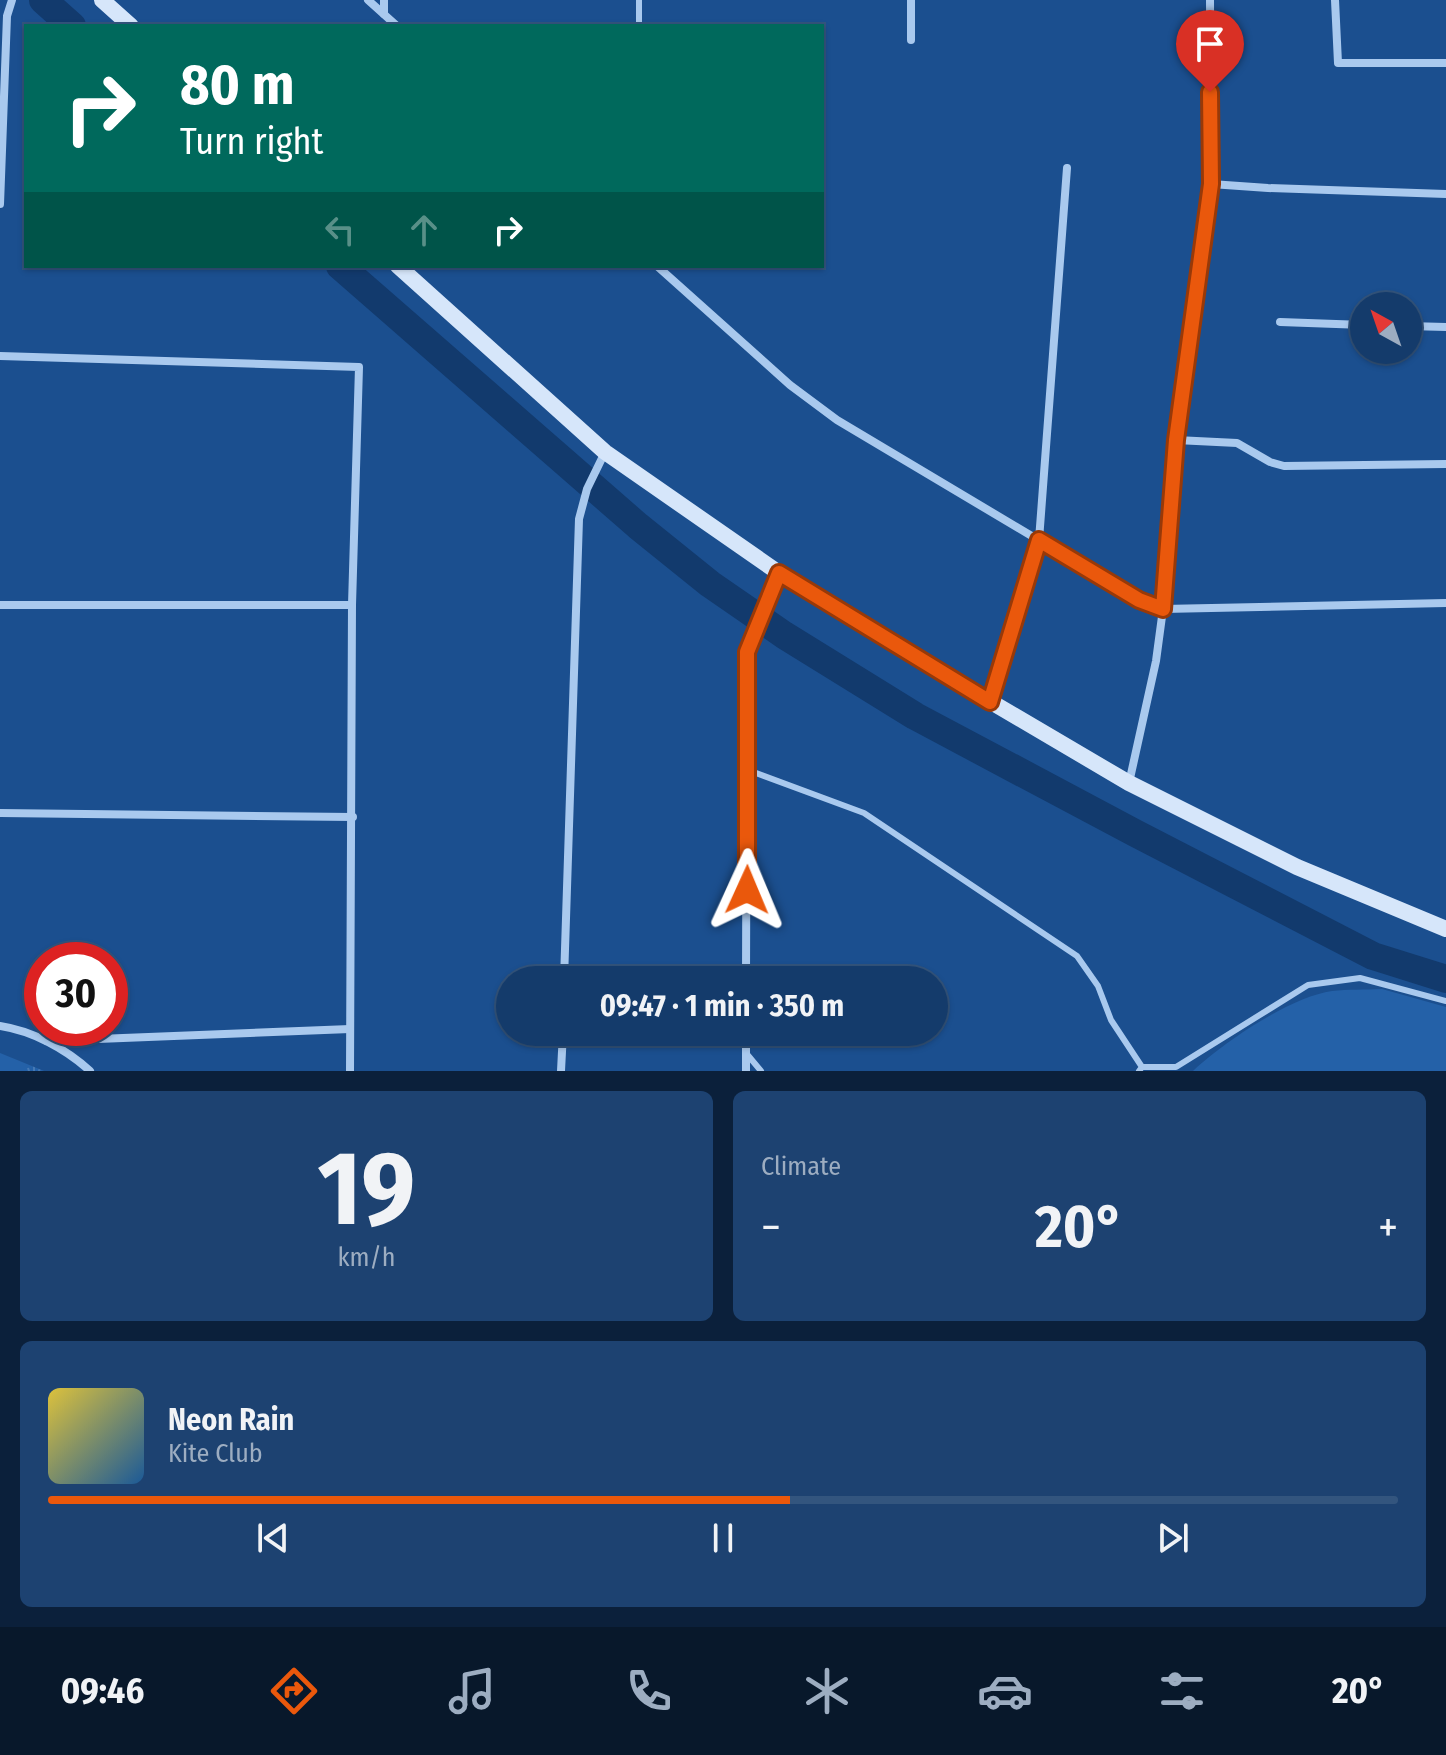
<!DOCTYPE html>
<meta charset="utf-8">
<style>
body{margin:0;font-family:"Fira Sans Condensed",sans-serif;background:#1d4271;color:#f1f3f6;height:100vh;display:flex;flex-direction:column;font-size:30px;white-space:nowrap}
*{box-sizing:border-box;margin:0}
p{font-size:26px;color:#9dadc1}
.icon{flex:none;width:44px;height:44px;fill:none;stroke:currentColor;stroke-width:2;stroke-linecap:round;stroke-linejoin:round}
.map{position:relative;height:1071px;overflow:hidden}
.sheet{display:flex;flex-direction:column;gap:20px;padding:20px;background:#0b203b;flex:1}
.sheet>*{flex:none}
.hud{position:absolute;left:24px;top:24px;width:800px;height:244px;border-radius:0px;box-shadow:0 2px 6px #0004,0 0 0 2px #33557e;background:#00695c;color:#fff;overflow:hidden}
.needle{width:52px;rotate:320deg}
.controls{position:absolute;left:1350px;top:292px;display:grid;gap:16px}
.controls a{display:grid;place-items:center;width:72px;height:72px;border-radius:50%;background:#143b6b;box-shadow:0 2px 6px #0004,0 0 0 2px #33557e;font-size:40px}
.speed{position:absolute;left:24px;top:942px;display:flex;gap:16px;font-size:40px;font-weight:700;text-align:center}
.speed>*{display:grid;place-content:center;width:104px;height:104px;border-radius:50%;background:#143b6b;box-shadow:0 2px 6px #0004,0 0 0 2px #33557e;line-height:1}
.speed .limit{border:12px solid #d22;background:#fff;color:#111}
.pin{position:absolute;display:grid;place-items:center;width:68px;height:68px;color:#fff;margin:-82px -34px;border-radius:50% 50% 50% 0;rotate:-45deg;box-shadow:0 0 8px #0007}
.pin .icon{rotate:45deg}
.me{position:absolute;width:88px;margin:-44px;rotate:1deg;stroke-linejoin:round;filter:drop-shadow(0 0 6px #0008)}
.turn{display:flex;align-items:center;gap:28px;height:168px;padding:0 24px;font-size:36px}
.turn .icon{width:104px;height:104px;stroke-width:2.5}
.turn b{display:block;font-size:56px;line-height:68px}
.lanes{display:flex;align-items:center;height:76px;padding:0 24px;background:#0003;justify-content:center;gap:40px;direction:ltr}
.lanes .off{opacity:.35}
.big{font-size:60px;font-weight:700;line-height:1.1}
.sheet .card{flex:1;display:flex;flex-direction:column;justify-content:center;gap:12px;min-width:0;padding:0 28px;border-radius:12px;background:#1d4271}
.sheet .dial{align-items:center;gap:0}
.dial b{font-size:104px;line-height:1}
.song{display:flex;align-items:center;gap:24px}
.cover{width:96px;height:96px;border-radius:12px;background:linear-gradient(135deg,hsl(50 70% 55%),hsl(210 70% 35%))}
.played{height:8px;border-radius:4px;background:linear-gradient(90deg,#ea580c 55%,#33557e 55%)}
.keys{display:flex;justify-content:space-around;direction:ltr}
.heat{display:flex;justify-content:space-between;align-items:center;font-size:44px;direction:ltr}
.sheet .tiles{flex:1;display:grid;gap:20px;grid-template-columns:1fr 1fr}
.card:last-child{grid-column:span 2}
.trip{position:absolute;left:496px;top:966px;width:452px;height:80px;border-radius:40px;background:#143b6b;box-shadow:0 2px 6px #0004,0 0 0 2px #33557e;font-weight:700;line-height:80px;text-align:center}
.menu{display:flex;height:128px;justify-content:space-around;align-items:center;background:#08182b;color:#9dadc1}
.menu .icon{width:56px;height:56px}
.menu .on{color:#ea580c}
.menu b{font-size:36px;color:#f1f3f6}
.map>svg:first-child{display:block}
.grass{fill:#2461a8}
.park{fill:url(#park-tufts)}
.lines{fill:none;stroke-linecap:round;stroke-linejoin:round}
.canal{stroke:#123a6d;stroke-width:28}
.lane{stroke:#a9c9ee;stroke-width:6}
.street{stroke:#a9c9ee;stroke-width:8}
.secondary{stroke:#d6e6fa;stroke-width:16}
.route-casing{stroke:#983908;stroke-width:20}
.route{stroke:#ea580c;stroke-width:14}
</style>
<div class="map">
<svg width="1446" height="1071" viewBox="0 0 1446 1071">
<defs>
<pattern id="park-tufts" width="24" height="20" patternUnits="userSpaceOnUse" patternTransform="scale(2)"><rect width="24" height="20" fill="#2461a8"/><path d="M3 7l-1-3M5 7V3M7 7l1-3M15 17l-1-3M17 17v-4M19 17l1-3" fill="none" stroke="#4579b5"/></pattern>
</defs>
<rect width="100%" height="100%" fill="#1b4f8f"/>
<path class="grass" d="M1382,989L1446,1007V1071H1193C1224,1042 1290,997 1332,991C1348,989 1365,990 1382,989Z"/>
<polygon class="park" points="0,1053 44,1071 0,1071"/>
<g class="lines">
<g class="canal">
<polyline points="43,0 72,26"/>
<polyline points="340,266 638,526 710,584 784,635 915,716 1135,833 1373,956 1446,979"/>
</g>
<g class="lane">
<polyline points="639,26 639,0"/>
<polyline points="748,770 864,813 1077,956 1098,986 1111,1020 1142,1067 1139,1071"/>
<polyline points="746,1053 761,1071"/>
<polyline points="1142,1067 1176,1067 1308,985 1360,978 1446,1001"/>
</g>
<g class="street">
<polyline points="368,0 397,26"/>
<polyline points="384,0 384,14"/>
<polyline points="1335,0 1338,63 1446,63"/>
<polyline points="911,40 911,0"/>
<polyline points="1211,184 1268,188 1446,194"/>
<polyline points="0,204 7,16 12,0"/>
<polyline points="657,266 790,385 837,420 1139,600 1163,609 1446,603"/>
<polyline points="1280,322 1364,325"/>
<polyline points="1408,326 1446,327"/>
<polyline points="0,356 359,367 352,605 350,1071"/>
<polyline points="1176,440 1237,443 1270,462 1284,466 1446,464"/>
<polyline points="0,605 352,605"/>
<polyline points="990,701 1039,540 1067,168"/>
<polyline points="1129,783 1156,661 1163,609 1176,440 1211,184 1210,0"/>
<polyline points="0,813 353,817"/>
<polyline points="564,980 579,519 587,489 605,452"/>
<polyline points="746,980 747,652 779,574"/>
<path d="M0,1026C33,1031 66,1049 90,1071"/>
<polyline points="47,1041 350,1029"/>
<polyline points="561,1071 563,1032"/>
<polyline points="746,1071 746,1032"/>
</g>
<g class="secondary">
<polyline points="102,0 131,26"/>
<polyline points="398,266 605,452 779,573 947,676 1129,783 1297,867 1446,929"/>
</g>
</g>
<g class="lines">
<g class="route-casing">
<polyline id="route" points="747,890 747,652 779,573 990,702 1039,540 1139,600 1163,609 1176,440 1211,184 1210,92"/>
</g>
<use href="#route" class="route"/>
</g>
</svg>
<div class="controls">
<a><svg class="needle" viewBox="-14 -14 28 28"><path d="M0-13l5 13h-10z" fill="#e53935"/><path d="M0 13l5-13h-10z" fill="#9dadc1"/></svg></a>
</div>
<div class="speed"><div class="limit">30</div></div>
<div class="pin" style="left:1210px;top:92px;background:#d93025"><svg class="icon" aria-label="arrive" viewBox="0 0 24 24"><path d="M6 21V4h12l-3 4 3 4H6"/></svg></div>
<svg class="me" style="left:747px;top:890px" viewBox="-20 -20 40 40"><path d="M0-17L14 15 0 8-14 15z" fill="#ea580c" stroke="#fff" stroke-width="4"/></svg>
<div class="trip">09:47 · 1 min · 350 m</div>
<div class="hud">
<div class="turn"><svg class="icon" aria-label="right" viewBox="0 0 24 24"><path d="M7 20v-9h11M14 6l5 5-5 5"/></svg><div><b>80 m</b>Turn right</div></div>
<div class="lanes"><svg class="icon off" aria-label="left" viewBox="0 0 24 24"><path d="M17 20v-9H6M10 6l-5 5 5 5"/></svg><svg class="icon off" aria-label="ahead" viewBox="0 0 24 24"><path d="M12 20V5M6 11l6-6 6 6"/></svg><svg class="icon" aria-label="right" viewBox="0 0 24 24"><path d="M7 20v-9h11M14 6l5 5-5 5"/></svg></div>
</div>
</div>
<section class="sheet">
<div class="tiles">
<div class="card dial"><b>19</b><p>km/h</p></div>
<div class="card"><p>Climate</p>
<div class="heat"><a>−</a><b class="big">20°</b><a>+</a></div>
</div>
<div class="card">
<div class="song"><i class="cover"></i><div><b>Neon Rain</b><p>Kite Club</p></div></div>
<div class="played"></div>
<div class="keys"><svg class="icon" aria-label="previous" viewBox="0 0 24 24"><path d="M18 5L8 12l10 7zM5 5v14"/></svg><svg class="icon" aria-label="pause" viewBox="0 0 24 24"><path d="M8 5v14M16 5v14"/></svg><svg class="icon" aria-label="next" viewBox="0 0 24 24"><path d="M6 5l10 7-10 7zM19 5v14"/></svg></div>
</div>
</div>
</section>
<nav class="menu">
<b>09:46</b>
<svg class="icon on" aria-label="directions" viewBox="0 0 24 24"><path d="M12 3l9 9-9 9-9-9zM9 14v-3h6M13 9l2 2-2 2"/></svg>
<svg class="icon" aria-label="music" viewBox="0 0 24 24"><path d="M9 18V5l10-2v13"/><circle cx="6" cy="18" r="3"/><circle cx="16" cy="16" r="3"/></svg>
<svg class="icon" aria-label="phone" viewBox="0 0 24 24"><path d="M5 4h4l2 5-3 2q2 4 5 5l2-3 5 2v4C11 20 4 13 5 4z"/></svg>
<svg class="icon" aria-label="climate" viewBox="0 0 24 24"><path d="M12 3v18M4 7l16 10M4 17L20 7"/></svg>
<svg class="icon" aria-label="car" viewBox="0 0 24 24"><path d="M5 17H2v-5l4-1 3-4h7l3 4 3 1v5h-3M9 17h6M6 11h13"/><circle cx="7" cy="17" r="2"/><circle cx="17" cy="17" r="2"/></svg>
<svg class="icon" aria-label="filters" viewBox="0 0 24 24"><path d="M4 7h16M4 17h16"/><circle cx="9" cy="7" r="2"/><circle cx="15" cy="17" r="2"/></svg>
<b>20°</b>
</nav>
